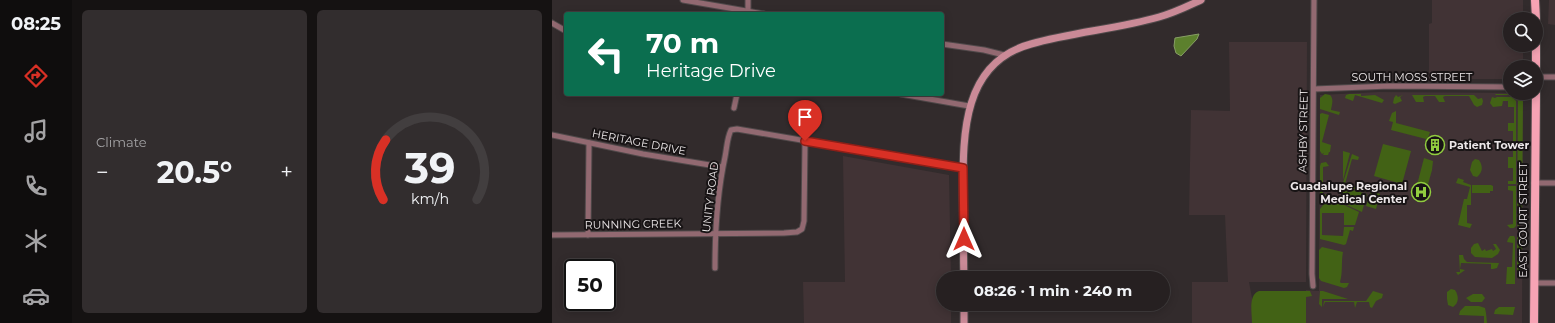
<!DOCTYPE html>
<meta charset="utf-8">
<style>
body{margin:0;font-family:Montserrat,sans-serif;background:#322d2e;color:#f1f3f6;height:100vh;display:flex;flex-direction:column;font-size:15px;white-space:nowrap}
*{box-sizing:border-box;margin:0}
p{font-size:13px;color:#a4a3a5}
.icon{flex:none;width:22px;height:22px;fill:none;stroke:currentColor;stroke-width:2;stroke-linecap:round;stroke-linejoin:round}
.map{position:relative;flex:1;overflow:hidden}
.drawer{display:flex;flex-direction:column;gap:10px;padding:10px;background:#151212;width:480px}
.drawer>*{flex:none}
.guide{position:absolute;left:12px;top:12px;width:380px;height:84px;border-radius:4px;box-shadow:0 2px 10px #0003,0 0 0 1px #423e3f;background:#0b6e4f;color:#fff;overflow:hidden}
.controls{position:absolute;left:951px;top:12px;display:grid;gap:8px}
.controls a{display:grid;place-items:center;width:40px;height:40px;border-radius:50%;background:#262021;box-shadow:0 2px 10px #0003,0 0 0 1px #423e3f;font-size:20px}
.speed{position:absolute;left:12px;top:259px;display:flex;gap:8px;font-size:20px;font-weight:700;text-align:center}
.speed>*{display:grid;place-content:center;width:52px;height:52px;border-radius:50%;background:#262021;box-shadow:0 2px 10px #0003,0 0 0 1px #423e3f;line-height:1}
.speed .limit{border:2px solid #111;border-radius:6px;background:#fff;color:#111}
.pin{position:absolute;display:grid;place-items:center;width:34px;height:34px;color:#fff;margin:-41px -17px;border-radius:50% 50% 50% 0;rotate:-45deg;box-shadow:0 0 4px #0007}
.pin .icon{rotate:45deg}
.me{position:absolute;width:44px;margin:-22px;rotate:0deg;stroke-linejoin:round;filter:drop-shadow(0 0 3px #0008)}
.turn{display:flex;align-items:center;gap:14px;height:84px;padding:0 16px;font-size:18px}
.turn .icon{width:52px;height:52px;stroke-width:2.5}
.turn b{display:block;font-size:28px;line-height:34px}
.big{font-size:30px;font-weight:700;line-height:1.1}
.drawer .tile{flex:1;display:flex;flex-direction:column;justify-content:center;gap:6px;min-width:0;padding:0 14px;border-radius:6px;background:#322d2e}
.drawer .dial{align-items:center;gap:0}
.dial svg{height:104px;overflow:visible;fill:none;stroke:#423e3f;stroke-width:7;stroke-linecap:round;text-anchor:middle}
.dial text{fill:#f1f3f6;stroke:none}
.heat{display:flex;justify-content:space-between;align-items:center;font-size:22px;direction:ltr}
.drawer .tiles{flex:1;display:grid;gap:10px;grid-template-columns:repeat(2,1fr)}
.trip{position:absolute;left:384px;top:271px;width:234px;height:40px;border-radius:20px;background:#262021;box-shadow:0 2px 10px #0003,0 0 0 1px #423e3f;font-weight:700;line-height:40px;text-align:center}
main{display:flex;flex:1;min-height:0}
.tabs{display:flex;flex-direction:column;width:72px;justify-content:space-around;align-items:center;background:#0f0d0d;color:#a4a3a5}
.tabs .icon{width:28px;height:28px}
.tabs .active{color:#d93025}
.tabs b{font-size:18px;color:#f1f3f6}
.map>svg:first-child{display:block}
.built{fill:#413335}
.green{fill:#426215}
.water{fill:#5c802d;stroke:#879f65}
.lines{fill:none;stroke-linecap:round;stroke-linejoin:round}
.minor-casing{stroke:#50494a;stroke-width:7}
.secondary-casing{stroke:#50494a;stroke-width:9}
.primary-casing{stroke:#50494a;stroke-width:10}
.minor{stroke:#926971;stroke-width:5}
.secondary{stroke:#ca8a97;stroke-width:7}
.primary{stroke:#f6a3b4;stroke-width:8}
.route-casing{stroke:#8d1f18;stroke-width:10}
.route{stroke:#d93025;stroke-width:7}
.labels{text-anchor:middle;stroke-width:4;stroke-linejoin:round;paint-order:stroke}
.street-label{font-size:11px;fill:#ece7e8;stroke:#181415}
.poi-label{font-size:11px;font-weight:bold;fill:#ece7e8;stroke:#181415;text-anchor:start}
</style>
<main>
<nav class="tabs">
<b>08:25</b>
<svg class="icon active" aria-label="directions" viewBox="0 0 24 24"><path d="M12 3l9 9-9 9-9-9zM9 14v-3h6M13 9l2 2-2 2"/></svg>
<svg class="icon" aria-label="music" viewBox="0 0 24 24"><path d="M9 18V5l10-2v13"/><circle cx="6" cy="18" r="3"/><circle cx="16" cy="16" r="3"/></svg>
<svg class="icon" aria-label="phone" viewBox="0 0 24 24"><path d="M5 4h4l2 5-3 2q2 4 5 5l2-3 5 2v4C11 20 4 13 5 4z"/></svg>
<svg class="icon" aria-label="climate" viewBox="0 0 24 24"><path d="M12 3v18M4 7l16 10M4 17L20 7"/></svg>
<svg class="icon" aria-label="car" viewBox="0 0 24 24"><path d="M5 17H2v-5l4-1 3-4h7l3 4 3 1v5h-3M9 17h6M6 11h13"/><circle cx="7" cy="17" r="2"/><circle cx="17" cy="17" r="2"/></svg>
</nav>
<section class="drawer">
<div class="tiles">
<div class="tile"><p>Climate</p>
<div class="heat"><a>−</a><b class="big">20.5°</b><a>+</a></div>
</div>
<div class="tile dial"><svg viewBox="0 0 100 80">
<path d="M14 69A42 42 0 1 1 86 69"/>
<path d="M14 69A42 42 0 0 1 16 23" stroke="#d93025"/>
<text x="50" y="56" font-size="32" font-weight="700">39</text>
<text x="50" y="72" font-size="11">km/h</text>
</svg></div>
</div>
</section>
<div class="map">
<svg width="1003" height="323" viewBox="0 0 1003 323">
<rect width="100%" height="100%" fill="#322b2c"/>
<g class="built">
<polygon points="880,0 971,0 971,19 958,19 958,45 971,45 971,67 958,67 958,79 877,79 877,24 880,23"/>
<polygon points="997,0 1003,0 1003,25 996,24"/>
<polygon points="677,42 755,42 754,282 697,282 700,298 700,323 640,323 640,282 676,282 673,215 637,215 639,110 678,111"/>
<polygon points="827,92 971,93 970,323 754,323 754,290 767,291 768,95"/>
<polygon points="291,156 397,175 399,278 391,278 391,304 399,304 399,323 252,323 251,282 293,282"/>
</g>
<g class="green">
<path d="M773,94L778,95C782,99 780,104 779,110L788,112L787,115L768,109V98Z"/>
<polygon points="797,94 809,94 809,96 823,95 832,100 830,103 803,95 801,101 793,98 794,95"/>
<polygon points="943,94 967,94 971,97 970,221 966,227 965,223 966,101 961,95 944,95"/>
<polygon points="844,95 846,97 851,95 922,95 926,99 930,98 931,101 930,105 925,107 922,105 917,96 893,96 891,97 893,102 887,102 883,96 873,96 871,97 872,102 864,102 860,95 851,95 848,97 850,101 843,104 841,103 842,98"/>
<polygon points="940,97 943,98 945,97 960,97 964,101 964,184 956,184 956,181 961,181 961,168 956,168 956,157 961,157 961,131 956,131 956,123 962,123 962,107 956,107 956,101 951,101 950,106 941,107 938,103"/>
<polygon points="844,111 844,123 878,132 875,141 873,141 874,139 839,130 841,122 837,121 840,113"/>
<polygon points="770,113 777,115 770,142 779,145 778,152 777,152 776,155 771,155 772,153 770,154 768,151 768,114"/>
<polygon points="831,144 859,151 850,184 822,176"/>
<polygon points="791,151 798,153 791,180"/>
<polygon points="800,154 807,157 806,160 800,159 793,184 816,190 815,192 790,186"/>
<polygon points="872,158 881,161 880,170 875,188 865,185"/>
<path d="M923,159L927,160C931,166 931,172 925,177L921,176L918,170L920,162Z"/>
<polygon points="774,162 777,166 771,167 771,194 776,195 772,197 769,196 768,193 768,166 769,163"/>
<polygon points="906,178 912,180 911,182 919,185 919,205 915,205 915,223 920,224 918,228 906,225 912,199 915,199 918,187 904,183"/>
<polygon points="920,185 939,185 941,186 941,191 938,191 938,193 920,193"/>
<polygon points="956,186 964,186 964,226 962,228 958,228 955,225 961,224 961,191 956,190"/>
<polygon points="790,187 815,194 810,212 790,203"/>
<polygon points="819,191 828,194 824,209 814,206"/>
<polygon points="772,204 790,204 807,212 803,225 792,225 792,213 770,213 770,235 791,236 792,227 802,227 801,231 798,230 794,244 792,245 768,239 768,209"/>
<polygon points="958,236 962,236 963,238 963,284 954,284 955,267 960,267 961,243 955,242 956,239"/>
<polygon points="966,236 970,242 969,245 970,246 970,277 965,277 965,237"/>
<polygon points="926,243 930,251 933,249 934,251 940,249 941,251 944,249 941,244 944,244 948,250 946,254 940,258 923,257 919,253 919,248 922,244"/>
<path d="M770,247L791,252C789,262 791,272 788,282L789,283H797L795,287L792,288L769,281L767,278V250Z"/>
<polygon points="907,255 911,255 912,259 915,262 947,263 945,268 941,269 939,269 939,264 909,263 908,269 913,270 906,275 904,272 908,272"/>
<path d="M899,289L903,290C907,296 907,303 901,307L896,305L895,299V292Z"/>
<path d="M707,291H758L760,296L754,297V323H700C700,313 696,295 707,291Z"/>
<polygon points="768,291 771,291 796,299 770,299 770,307 767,304"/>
<polygon points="821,291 831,294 830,298 824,301 820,308 818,307 817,302 805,302 803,308 802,302 773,302 771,307 772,301 814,301"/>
<polygon points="921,294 930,294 933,298 930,302 919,302 914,298"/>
<polygon points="913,306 927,306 933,308 934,313 935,323 932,323 932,316 907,315 908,311"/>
<polygon points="947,307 963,307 961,315 942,314 943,310"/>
</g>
<polygon class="water" points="647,34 645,39 629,56 624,53 622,46 623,38"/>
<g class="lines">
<g class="minor-casing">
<g id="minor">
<polyline points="131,0 212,14"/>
<polyline points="196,13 196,0"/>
<polyline points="0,23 14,31"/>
<polyline points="390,44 432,50 452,55"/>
<polyline points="984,77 1003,77"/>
<polyline points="762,89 838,86 958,87"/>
<polyline points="349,94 417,106"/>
<polyline points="182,108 185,94"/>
<polyline points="0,135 91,154 170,167"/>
<polyline points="982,183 1003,183"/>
<polyline points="0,235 232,233 245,232 250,229 252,221 253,141"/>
<polyline points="36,235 37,143"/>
<path d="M163,268C163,230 165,194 173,157C175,147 175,138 179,130L185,129L411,168"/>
<polyline points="982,283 1003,283"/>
<polyline points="761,286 760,274 762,0"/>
</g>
</g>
<g class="secondary-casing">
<g id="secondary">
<path d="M412,278C411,251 412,223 411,196C411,137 409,63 479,44C521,32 565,29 607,17C622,13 636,6 649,0"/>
<polyline points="412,304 412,323"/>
</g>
</g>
<g class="primary-casing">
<g id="primary">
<polyline points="983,0 984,19"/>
<polyline points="984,45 984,67"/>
<polyline points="982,323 984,93"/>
</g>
</g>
<use href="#minor" class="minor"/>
<use href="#secondary" class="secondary"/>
<use href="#primary" class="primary"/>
</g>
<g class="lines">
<g class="route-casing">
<polyline id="route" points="253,141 411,168 412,239"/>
</g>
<use href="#route" class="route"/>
</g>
<defs>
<g id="building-ring" transform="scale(1)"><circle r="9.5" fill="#181415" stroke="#91cd3f" stroke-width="1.5"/><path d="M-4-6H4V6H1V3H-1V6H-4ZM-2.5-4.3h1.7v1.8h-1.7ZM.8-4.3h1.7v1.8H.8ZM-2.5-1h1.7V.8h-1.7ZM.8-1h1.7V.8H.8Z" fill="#91cd3f"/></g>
<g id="hospital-ring" transform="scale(1)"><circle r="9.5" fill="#181415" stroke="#91cd3f" stroke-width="1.5"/><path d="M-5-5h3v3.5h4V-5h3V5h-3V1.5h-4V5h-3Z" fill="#91cd3f"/></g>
</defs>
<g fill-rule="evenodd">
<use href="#building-ring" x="883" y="145"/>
<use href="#hospital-ring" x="869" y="192"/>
</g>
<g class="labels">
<g class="street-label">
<text x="860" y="81">SOUTH MOSS STREET</text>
<text transform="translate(751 131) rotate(-89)" y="4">ASHBY STREET</text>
<text transform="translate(87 142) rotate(11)" y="4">HERITAGE DRIVE</text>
<text transform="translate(158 197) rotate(-83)" y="4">UNITY ROAD</text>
<text transform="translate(971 220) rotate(-90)" y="4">EAST COURT STREET</text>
<text transform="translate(81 224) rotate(-1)" y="4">RUNNING CREEK</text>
</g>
<g class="poi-label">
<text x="897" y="149">Patient Tower</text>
<text x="855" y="190" text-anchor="end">Guadalupe Regional<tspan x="855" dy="13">Medical Center</tspan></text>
</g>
</g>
</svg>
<div class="controls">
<a><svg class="icon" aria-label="search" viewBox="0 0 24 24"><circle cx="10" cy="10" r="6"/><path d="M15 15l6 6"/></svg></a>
<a><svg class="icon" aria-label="layers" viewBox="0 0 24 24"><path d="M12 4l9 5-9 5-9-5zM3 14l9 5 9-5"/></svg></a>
</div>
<div class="speed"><div class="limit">50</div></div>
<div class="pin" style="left:253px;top:141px;background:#d93025"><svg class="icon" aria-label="arrive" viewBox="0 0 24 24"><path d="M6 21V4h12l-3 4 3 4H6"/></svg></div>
<svg class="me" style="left:412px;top:239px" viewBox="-20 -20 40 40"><path d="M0-17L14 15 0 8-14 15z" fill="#d93025" stroke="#fff" stroke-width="4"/></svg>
<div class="trip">08:26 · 1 min · 240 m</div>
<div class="guide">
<div class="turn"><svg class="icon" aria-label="left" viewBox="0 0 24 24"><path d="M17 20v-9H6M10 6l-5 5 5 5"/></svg><div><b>70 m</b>Heritage Drive</div></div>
</div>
</div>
</main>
